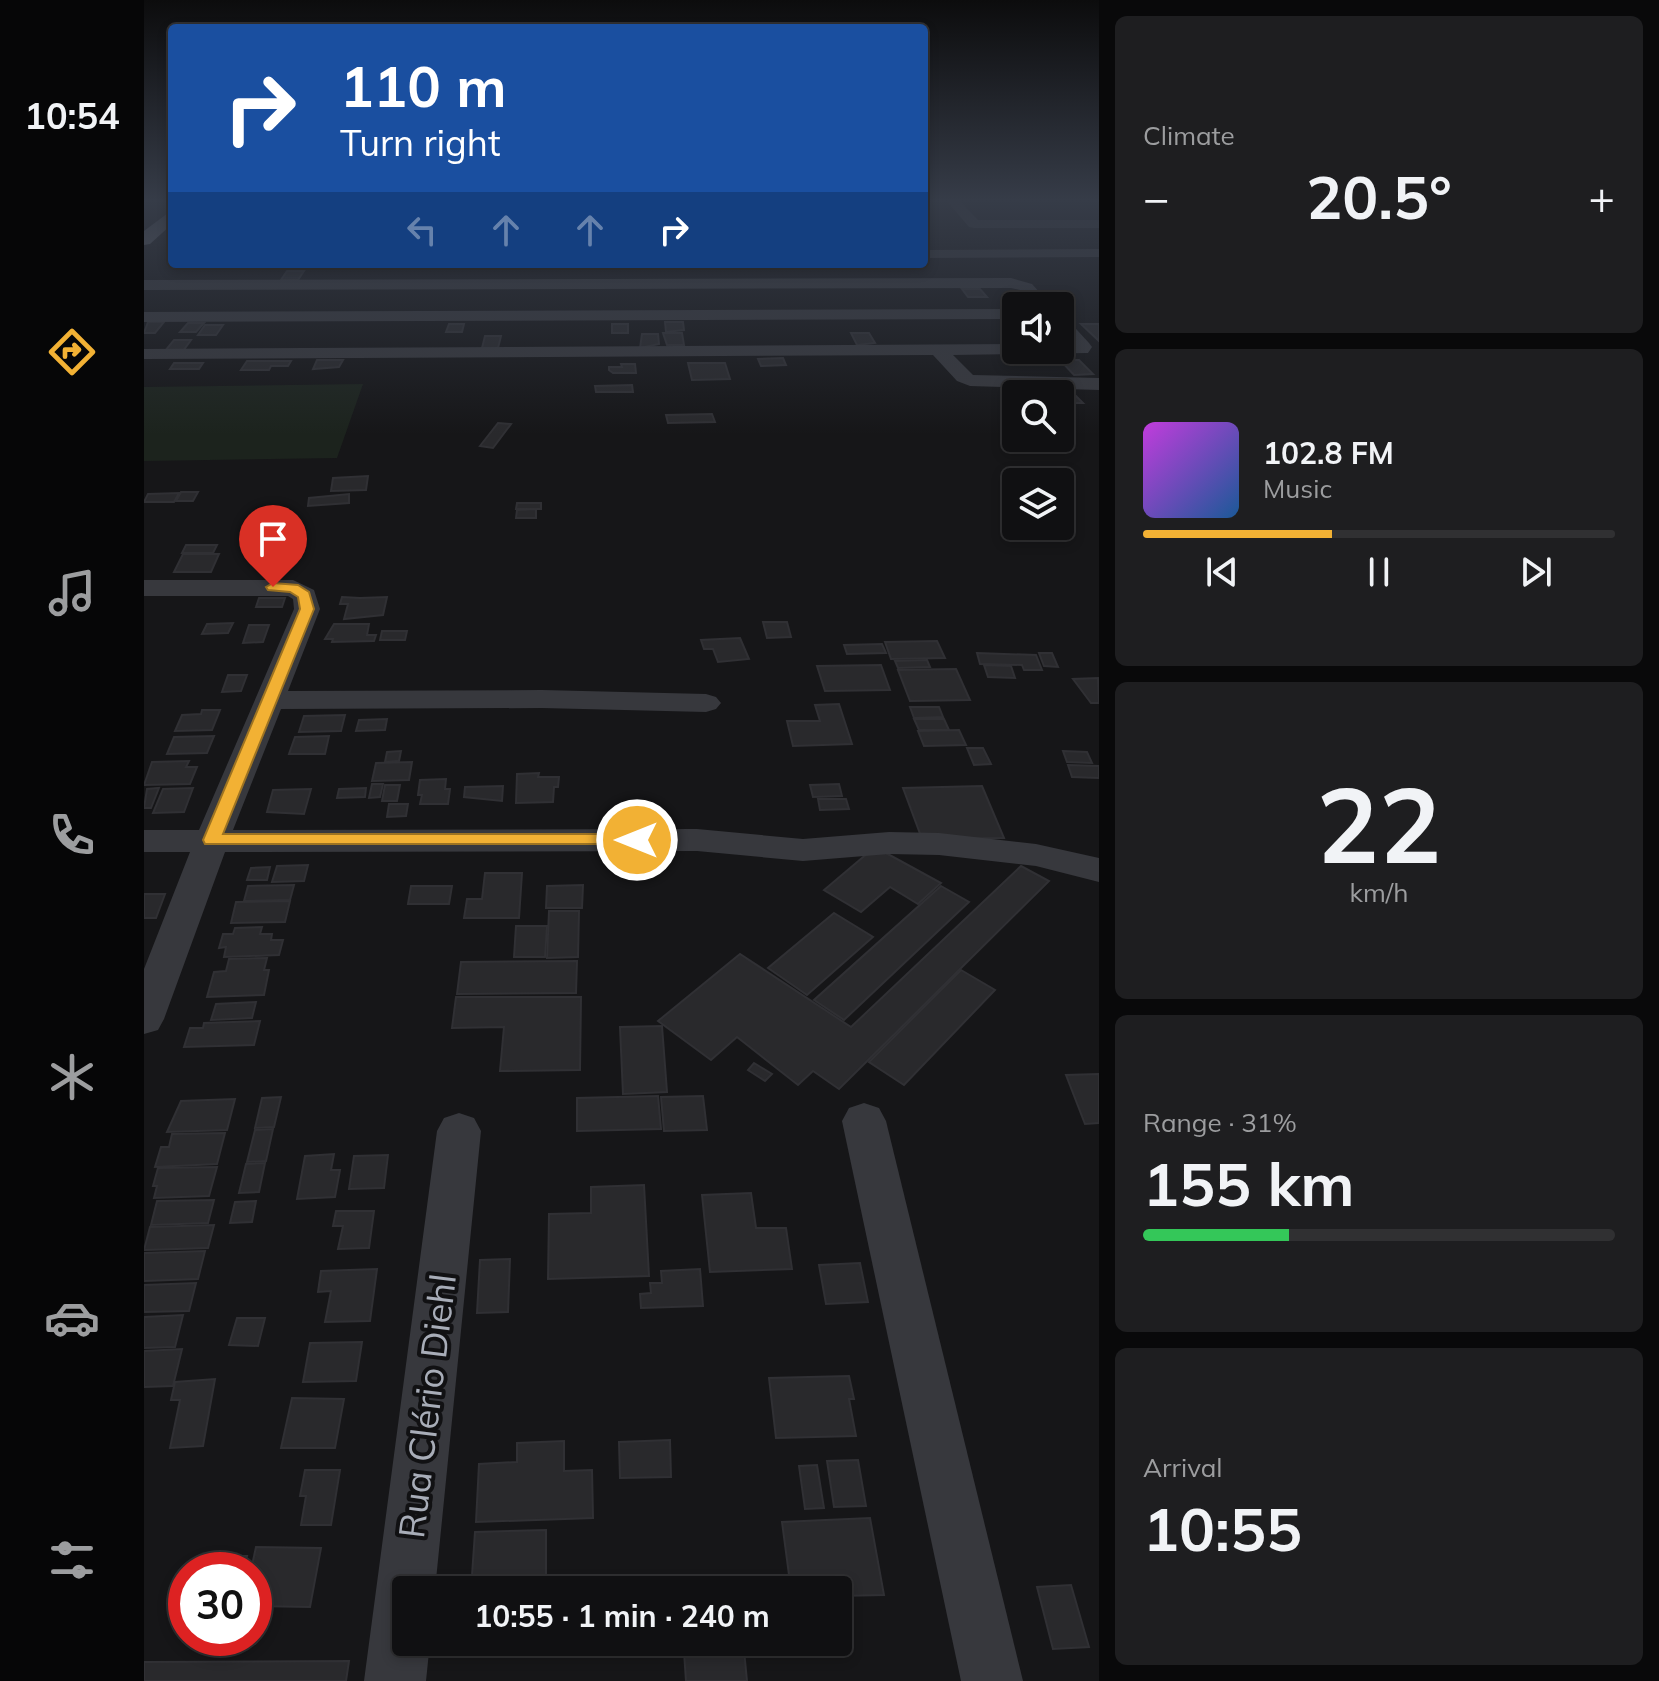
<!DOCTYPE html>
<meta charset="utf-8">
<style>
body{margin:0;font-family:Mulish,sans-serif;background:#1e1e20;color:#f1f3f6;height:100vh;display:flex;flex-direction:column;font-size:30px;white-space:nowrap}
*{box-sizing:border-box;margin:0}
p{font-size:26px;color:#9c9d9f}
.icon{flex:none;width:44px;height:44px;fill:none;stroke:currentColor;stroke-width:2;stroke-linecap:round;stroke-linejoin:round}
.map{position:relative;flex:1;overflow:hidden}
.details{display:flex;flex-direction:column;gap:16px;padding:16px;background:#09090a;width:560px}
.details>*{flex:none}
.guide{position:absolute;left:24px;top:24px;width:760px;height:244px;border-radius:8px;box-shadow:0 4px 12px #0003,0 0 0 2px #303032;background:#1a4fa0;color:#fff;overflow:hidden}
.fabs{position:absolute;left:858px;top:292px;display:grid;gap:16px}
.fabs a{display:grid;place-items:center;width:72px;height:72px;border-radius:8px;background:#101012;box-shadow:0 4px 12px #0003,0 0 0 2px #303032;font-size:40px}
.speed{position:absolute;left:24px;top:1552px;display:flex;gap:16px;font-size:40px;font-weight:700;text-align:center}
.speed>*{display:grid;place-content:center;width:104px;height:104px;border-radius:50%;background:#101012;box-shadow:0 4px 12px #0003,0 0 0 2px #303032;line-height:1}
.speed .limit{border:12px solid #d22;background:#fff;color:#111}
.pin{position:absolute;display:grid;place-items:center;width:68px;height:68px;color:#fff;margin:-82px -34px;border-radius:50% 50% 50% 0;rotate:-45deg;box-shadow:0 0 8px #0007}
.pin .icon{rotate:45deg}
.me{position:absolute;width:88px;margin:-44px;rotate:270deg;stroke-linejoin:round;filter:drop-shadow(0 0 6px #0008)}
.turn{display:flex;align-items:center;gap:28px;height:168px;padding:0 40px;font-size:36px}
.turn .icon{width:104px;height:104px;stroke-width:2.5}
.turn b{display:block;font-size:56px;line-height:68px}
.lanes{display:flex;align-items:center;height:76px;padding:0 40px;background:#0003;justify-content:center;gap:40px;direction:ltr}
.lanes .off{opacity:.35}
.big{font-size:60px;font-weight:700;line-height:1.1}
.details .tile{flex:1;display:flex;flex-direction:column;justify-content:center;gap:12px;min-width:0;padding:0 28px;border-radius:12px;background:#1e1e20}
.details .dial{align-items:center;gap:0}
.dial b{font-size:104px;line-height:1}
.song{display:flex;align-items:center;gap:24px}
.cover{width:96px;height:96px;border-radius:12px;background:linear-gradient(135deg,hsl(290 70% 55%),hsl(210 70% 35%))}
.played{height:8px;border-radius:4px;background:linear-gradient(90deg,#f2b134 40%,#303032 40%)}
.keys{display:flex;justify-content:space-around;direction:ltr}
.heat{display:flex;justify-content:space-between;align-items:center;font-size:44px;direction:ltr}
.charge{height:12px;border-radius:6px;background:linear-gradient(90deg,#34c759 31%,#303032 0)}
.trip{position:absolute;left:248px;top:1576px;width:460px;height:80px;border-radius:8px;background:#101012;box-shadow:0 4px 12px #0003,0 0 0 2px #303032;font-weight:700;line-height:80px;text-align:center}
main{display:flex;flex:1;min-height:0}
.dock{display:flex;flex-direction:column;width:144px;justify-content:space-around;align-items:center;background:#060607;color:#9c9d9f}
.dock .icon{width:56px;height:56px}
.dock .current{color:#f2b134}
.dock b{font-size:36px;color:#f1f3f6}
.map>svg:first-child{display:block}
.green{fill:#1c231d}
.building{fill:#29292c;stroke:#303034;stroke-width:2}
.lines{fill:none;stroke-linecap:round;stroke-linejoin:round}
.minor{fill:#37383d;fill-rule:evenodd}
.highway{fill:#63666e;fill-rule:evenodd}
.route{fill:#f2b134;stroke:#9d7322;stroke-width:2}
.labels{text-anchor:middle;stroke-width:8;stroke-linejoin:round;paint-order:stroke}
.near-street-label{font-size:36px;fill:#a8adb8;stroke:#111113}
</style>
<main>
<nav class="dock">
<b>10:54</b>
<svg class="icon current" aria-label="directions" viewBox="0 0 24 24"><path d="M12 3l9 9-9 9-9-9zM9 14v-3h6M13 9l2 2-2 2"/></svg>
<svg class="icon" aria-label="music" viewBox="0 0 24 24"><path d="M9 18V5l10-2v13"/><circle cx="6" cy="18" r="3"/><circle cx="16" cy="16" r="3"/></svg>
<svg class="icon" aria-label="phone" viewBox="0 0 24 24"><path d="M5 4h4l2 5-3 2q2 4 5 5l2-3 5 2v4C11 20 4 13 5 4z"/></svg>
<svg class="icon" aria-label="climate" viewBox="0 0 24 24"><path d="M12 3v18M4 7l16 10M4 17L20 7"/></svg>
<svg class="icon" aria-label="car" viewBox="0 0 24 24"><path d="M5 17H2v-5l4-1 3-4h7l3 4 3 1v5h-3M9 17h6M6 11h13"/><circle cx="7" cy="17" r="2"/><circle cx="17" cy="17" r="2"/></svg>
<svg class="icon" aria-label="filters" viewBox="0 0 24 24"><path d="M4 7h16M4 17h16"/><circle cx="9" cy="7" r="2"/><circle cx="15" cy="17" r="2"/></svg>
</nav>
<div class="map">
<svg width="955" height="1681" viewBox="0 0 955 1681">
<rect width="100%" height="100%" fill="#161618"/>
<polygon class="green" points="219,384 193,458 0,461 0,387"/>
<g class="building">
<polygon points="143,271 160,271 154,280 137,280"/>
<polygon points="818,289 836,289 843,297 824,297"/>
<polygon points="4,322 20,322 11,333 0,333"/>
<polygon points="521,322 539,322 540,330 522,332"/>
<polygon points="44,323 60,323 52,332 36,332"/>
<polygon points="305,324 320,324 318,332 302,332"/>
<rect x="468" y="324" width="16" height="9"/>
<polygon points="937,324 955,324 955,341"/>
<polygon points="61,325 79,325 72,335 54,335"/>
<polygon points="519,333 538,333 540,345 523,345"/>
<polygon points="707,333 725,333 731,343 713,345"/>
<polygon points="498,334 514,334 515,344 496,348"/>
<polygon points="341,336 357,336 354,348 338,348"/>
<polygon points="30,340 47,340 39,351 21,351"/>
<polygon points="639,358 642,365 617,366 614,359"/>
<polygon points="173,360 199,360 195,367 169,369"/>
<polygon points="916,360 935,360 949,374 930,375"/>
<polygon points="103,361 147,361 144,366 127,366 125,370 97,370"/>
<polygon points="30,363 59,363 55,369 26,369"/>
<polygon points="544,363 581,363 586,379 548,380"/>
<polygon points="477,364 491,364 492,373 469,373 465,370 465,367 478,367"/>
<polygon points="488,385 489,392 452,392 451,386"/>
<polygon points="916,395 931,395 939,403 916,403"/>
<polygon points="568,414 571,422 524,423 522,415"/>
<polygon points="354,423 367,424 349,448 336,446"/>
<polygon points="224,476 222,490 187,491 189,478"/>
<polygon points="37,492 54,492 49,501 32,501"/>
<polygon points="35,493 30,502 0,502 4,494"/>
<polygon points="205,494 205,503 164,506 165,498"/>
<polygon points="373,503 397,503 397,509 372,509"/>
<polygon points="392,509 392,518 372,518 373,510"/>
<polygon points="42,545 73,545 69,553 38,553"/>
<polygon points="39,554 75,554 67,572 30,572"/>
<polygon points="198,597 216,598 243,597 239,615 200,619 204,604 196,604"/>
<polygon points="115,598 141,598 138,607 112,607"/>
<polygon points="619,622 643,622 647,637 623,638"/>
<polygon points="89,623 84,633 58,634 63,624"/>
<polygon points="190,624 225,624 223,635 232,635 230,641 188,642 189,639 181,639"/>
<polygon points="105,625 125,625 119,642 99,643"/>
<polygon points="238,631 263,631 261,640 236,640"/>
<polygon points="596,638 605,659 574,662 569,649 560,649 557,640"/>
<polygon points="793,641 801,658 747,659 741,642"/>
<polygon points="738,644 742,653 703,654 700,645"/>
<polygon points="833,653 892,655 898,670 880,670 878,665 836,664"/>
<polygon points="895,653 908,653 914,667 900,666"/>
<polygon points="783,660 786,667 754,668 751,661"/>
<polygon points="737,665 746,690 681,691 673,666"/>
<polygon points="840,665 867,666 871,678 844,677"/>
<polygon points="812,669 826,700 766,701 754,670"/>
<polygon points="84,675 103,675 97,691 78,692"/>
<polygon points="954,678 955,703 947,703 929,679"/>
<polygon points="695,704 708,744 649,746 643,721 676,721 671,705"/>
<polygon points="766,707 795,707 799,717 770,718"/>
<polygon points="58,710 76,710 68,730 31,731 38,715 57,714"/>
<polygon points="201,715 197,731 155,732 160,716"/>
<polygon points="243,719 241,730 212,731 215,720"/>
<polygon points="770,719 800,719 805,730 775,730"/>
<polygon points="815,730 822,745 780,746 774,731"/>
<polygon points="70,736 63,753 23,754 30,737"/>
<polygon points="185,736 181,754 145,754 151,737"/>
<polygon points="823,748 839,748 847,764 830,765"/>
<polygon points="257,751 255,761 241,762 243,752"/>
<polygon points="919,751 943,752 948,763 923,762"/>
<polygon points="45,761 42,767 53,767 46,784 0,785 8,762"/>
<polygon points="268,762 265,780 228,781 232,763"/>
<polygon points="924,765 955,766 955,778 928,777"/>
<polygon points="395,773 394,777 415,777 414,787 410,787 409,802 372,803 373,774"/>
<polygon points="302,779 301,789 306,789 304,804 276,804 278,795 274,795 276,780"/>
<polygon points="228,784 239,784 236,797 225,798"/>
<polygon points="695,784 698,796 669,797 666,785"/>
<polygon points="241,785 256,785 253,801 238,801"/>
<polygon points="359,786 358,801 320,797 321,787"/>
<polygon points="838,786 860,838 778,839 759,788"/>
<polygon points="15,788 7,808 0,808 3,789"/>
<polygon points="49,788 40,812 9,813 19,789"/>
<polygon points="222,788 221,797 193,798 195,789"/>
<polygon points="167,789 160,814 123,812 129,790"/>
<polygon points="674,799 702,799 705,809 676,810"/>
<polygon points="245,804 264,804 262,816 243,817"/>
<polygon points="731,847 797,883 774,904 746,887 717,912 680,890"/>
<polygon points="164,865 160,881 128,882 133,866"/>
<polygon points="877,866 905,881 695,1089 669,1071 654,1085 593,1037 567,1060 514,1021 596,954 707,1027"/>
<polygon points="126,867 123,880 103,880 107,868"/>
<polygon points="341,873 378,873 375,918 320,918 323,899 338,899"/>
<polygon points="150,885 146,900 100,901 104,886"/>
<polygon points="439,885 438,908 402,908 403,886"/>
<polygon points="267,886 308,886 305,904 264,904"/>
<polygon points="797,886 825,902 700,1020 670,1000"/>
<polygon points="0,894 21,894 12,918 0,918"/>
<polygon points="146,901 141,922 87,923 92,902"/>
<polygon points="405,911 435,911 434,957 403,958"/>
<polygon points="690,913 729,937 663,995 624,968"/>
<polygon points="372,926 403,926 401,957 370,957"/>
<polygon points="118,927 116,934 128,934 127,940 139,940 135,955 80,957 82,947 75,948 79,934 89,934 91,928"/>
<polygon points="123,958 120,970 125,970 120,995 63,997 70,972 82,971 85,959"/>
<polygon points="433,961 432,993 313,994 317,962"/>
<polygon points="817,970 851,990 760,1085 725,1062"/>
<polygon points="312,997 437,997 436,1070 356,1071 360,1027 308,1028"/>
<polygon points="112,1002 108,1018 67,1020 72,1004"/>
<polygon points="116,1021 110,1045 40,1047 46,1028 59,1028 60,1023"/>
<polygon points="518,1026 523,1092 479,1094 476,1027"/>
<polygon points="610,1063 628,1074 621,1081 604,1070"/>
<polygon points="955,1074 955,1123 941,1124 922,1075"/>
<polygon points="514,1096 517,1129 433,1131 433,1098"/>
<polygon points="559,1096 563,1130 520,1131 517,1097"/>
<polygon points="137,1097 130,1127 111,1128 118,1098"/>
<polygon points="91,1099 83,1130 23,1132 37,1101"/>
<polygon points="129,1129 122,1161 103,1162 111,1130"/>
<polygon points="81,1133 73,1164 11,1167 17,1147 25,1147 28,1134"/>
<polygon points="190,1154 187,1170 196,1170 191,1197 153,1199 161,1156"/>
<polygon points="244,1155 240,1188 205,1189 210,1156"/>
<polygon points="121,1163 115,1192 95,1193 102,1164"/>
<polygon points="73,1167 65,1196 10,1198 13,1186 9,1186 14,1168"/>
<polygon points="500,1185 505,1276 404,1279 405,1214 447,1213 447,1187"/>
<polygon points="607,1193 612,1228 642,1228 648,1269 566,1272 558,1195"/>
<polygon points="70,1200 64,1223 7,1225 13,1201"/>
<polygon points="112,1201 108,1222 86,1223 91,1202"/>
<polygon points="192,1211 230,1211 225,1248 194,1249 199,1226 189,1226"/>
<polygon points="70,1225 64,1248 0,1250 6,1227"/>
<polygon points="61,1251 54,1279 0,1281 0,1253"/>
<polygon points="366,1259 364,1312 333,1313 336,1260"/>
<polygon points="716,1263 724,1302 682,1304 675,1265"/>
<polygon points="233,1269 226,1321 181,1322 187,1291 174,1292 177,1271"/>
<polygon points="556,1269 559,1306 497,1308 496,1294 507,1293 506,1283 518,1283 517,1271"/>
<polygon points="52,1283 45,1311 0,1312 0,1285"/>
<polygon points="39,1315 31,1347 0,1348 0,1317"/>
<polygon points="93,1318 121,1318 114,1346 85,1345"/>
<polygon points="218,1342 212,1381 159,1382 166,1343"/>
<polygon points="38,1349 29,1386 0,1387 0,1351"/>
<polygon points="705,1376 710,1399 705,1399 712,1436 632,1438 625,1378"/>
<polygon points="71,1379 59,1446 26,1448 36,1400 27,1400 31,1382"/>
<polygon points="148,1398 200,1399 191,1448 137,1448"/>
<polygon points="526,1440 527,1477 476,1478 475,1442"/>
<polygon points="420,1441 420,1471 448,1470 449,1518 332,1522 335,1464 373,1462 373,1443"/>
<polygon points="714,1460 722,1506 690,1507 683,1461"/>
<polygon points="673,1465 680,1508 661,1509 655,1466"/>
<polygon points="161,1470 196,1470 187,1525 157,1525 162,1496 156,1496"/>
<polygon points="726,1518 740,1595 694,1596 694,1590 647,1590 638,1522"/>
<polygon points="402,1530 402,1590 327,1590 331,1532"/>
<polygon points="112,1547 177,1548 166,1607 110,1606 110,1570 107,1570"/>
<polygon points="81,1556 103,1556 99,1570 78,1570"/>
<polygon points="927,1585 945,1647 909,1649 893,1587"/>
<polygon points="600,1650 603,1681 542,1681 540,1652"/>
<polygon points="205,1661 202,1681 0,1681 0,1662"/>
</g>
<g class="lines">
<g class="minor">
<polygon points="802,200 815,200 834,220 955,220 955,228 830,228 825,227"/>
<polygon points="955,249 955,257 780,258 780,250"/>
<polygon points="867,278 888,284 908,306 891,306 876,290 867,288 0,290 0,280"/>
<polygon points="872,309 872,319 0,322 0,312"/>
<polygon points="916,317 922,318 945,343 948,347 944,353 809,355 829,375 955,378 955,390 826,386 813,381 789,355 0,359 0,349 872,344 872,350 916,350 916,344 927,344 916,332"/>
<polygon points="0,580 149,580 170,590 176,609 144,691 398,690 562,694 572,697 577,703 572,709 562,712 398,708 137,709 89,830 553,829 659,839 745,832 795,833 892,844 955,858 955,882 892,866 795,855 745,854 659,861 553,851 81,852 20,1019 14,1030 0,1034 0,969 46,852 0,852 0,830 55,830 150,609 149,599 144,596 0,596"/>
<polygon points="720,1103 735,1108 742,1121 879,1681 817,1681 698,1121 705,1108"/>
<polygon points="315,1113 330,1118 337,1131 291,1590 262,1590 262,1642 286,1642 282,1681 220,1681 293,1131 300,1118"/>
</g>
<polygon class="highway" points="28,210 28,224 6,244 0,245 0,231"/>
</g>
<linearGradient id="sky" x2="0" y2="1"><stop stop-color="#0c0c0d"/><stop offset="0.46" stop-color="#363c48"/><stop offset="1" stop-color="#363c48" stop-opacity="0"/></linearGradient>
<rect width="955" height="435" fill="url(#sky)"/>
<polygon class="route" points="129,583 154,585 165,592 170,609 79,834 493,834 499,836 502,840 499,844 61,844 59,840 156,609 154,597 146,592 124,590 122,587"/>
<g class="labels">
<g class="near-street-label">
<text transform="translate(283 1406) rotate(-83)" y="13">Rua Clério Diehl</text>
</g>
</g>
</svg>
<div class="fabs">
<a><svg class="icon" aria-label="sound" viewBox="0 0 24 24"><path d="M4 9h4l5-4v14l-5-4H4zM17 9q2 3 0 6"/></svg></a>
<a><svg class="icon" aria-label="search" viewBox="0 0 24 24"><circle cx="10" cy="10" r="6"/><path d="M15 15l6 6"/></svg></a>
<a><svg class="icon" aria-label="layers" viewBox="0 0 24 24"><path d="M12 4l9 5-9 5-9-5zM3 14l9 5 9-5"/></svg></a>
</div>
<div class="speed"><div class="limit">30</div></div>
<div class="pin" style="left:129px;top:587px;background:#d93025"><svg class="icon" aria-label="arrive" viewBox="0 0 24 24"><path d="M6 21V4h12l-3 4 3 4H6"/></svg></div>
<svg class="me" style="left:493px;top:840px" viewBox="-20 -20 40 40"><circle r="17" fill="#f2b134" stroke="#fff" stroke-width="3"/><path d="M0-11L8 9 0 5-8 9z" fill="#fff"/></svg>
<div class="trip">10:55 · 1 min · 240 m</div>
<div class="guide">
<div class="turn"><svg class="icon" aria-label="right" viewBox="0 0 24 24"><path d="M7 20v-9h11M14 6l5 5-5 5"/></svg><div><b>110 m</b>Turn right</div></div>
<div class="lanes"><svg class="icon off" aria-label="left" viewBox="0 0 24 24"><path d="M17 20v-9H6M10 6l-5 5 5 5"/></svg><svg class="icon off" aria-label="ahead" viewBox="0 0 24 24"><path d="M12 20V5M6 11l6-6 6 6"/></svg><svg class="icon off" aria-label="ahead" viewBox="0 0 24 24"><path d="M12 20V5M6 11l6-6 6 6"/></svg><svg class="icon" aria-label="right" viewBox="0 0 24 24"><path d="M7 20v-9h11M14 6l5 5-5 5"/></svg></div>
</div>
</div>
<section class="details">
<div class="tile"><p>Climate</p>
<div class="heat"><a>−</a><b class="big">20.5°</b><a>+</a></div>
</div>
<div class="tile">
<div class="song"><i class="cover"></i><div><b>102.8 FM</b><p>Music</p></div></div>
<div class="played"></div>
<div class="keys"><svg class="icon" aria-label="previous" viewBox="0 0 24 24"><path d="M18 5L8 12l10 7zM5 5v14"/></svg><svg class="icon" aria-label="pause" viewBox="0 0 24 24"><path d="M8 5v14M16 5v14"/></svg><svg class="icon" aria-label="next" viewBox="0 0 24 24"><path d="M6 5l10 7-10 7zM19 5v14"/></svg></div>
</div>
<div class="tile dial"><b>22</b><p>km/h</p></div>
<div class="tile"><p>Range · 31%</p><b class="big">155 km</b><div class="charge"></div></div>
<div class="tile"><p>Arrival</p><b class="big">10:55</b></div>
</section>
</main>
